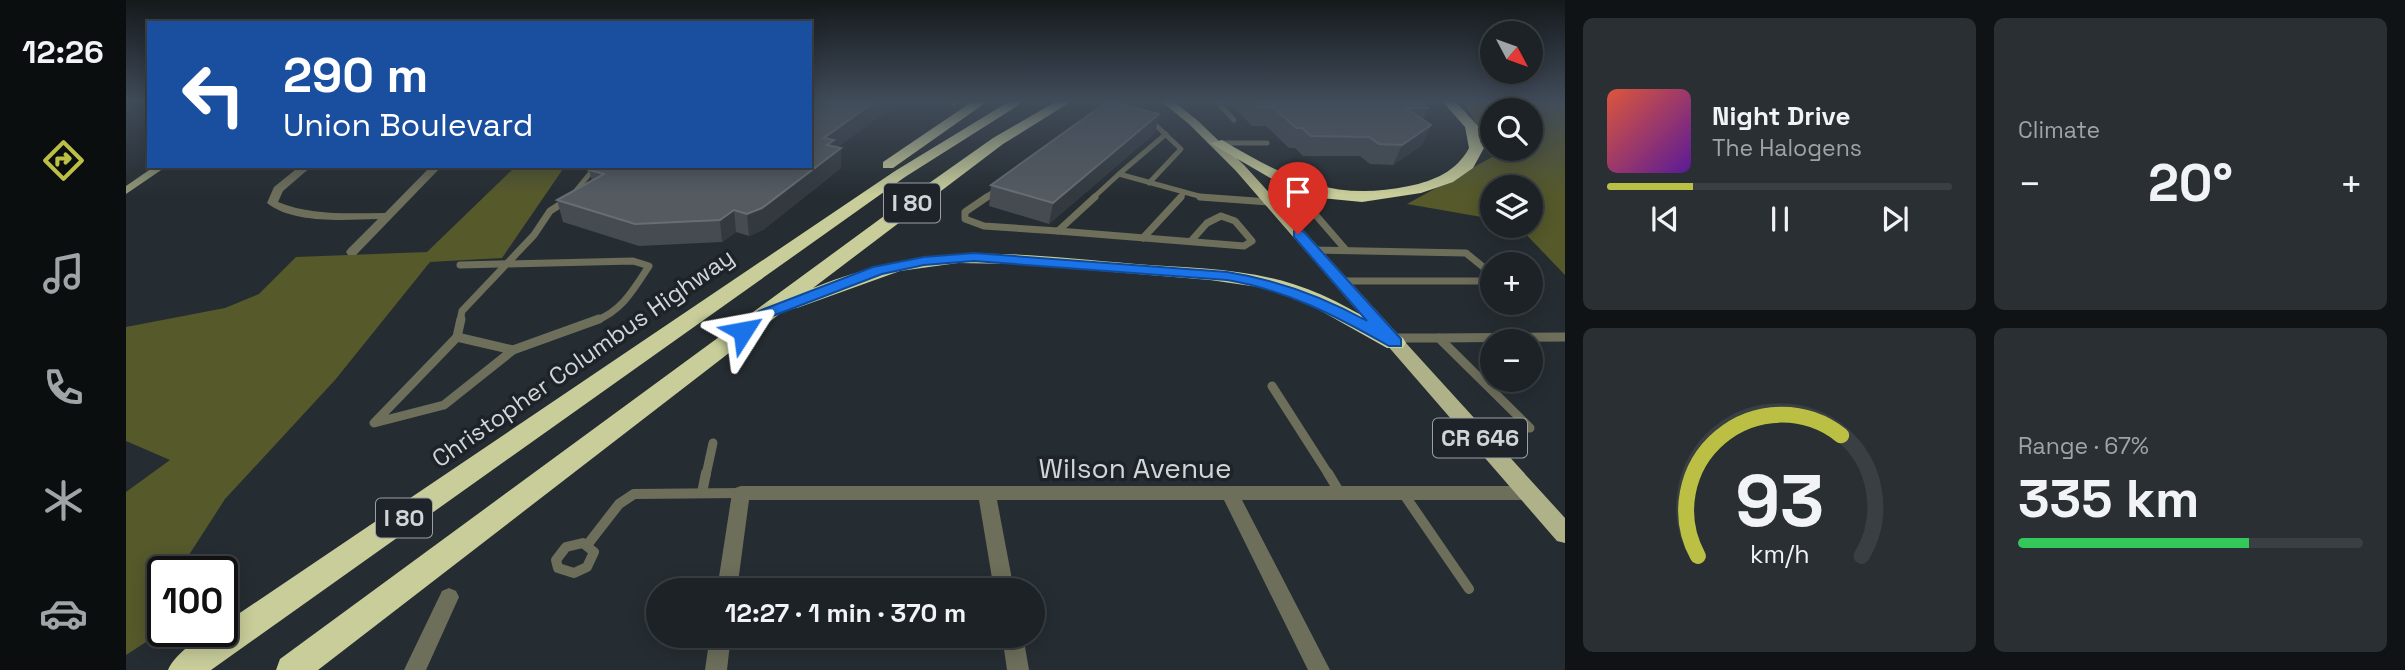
<!DOCTYPE html>
<meta charset="utf-8">
<style>
body{margin:0;font-family:"Space Grotesk",sans-serif;background:#292f32;color:#f1f3f6;height:100vh;display:flex;flex-direction:column;font-size:26px;white-space:nowrap}
*{box-sizing:border-box;margin:0}
p{font-size:23px;color:#a0a4a7}
.icon{flex:none;width:38px;height:38px;fill:none;stroke:currentColor;stroke-width:2;stroke-linecap:round;stroke-linejoin:round}
.map{position:relative;flex:1;overflow:hidden}
.side{display:flex;flex-direction:column;gap:18px;padding:18px;background:#0f1315;width:840px}
.side>*{flex:none}
.top-card{position:absolute;left:21px;top:21px;width:665px;height:147px;border-radius:0px;box-shadow:0 4px 18px #0003,0 0 0 2px #3a3f43;background:#1a4fa0;color:#fff;overflow:hidden}
.needle{width:46px;rotate:131deg}
.tools{position:absolute;left:1354px;top:21px;display:grid;gap:14px}
.tools a{display:grid;place-items:center;width:63px;height:63px;border-radius:50%;background:#1c2226;box-shadow:0 4px 18px #0003,0 0 0 2px #3a3f43;font-size:35px}
.speed{position:absolute;left:21px;top:556px;display:flex;gap:14px;font-size:35px;font-weight:700;text-align:center}
.speed>*{display:grid;place-content:center;width:91px;height:91px;border-radius:50%;background:#1c2226;box-shadow:0 4px 18px #0003,0 0 0 2px #3a3f43;line-height:1}
.speed .limit{border:4px solid #111;border-radius:10px;background:#fff;color:#111}
.pin{position:absolute;display:grid;place-items:center;width:60px;height:60px;color:#fff;margin:-72px -30px;border-radius:50% 50% 50% 0;rotate:-45deg;box-shadow:0 0 7px #0007}
.pin .icon{rotate:45deg}
.me{position:absolute;width:77px;margin:-38px;rotate:56deg;stroke-linejoin:round;filter:drop-shadow(0 0 5px #0008)}
.turn{display:flex;align-items:center;gap:24px;height:147px;padding:0 21px;font-size:32px}
.turn .icon{width:91px;height:91px;stroke-width:2.5}
.turn b{display:block;font-size:49px;line-height:60px}
.big{font-size:52px;font-weight:700;line-height:1.1}
.side .widget{flex:1;display:flex;flex-direction:column;justify-content:center;gap:10px;min-width:0;padding:0 24px;border-radius:10px;background:#292f32}
.side .dial{align-items:center;gap:0}
.dial svg{height:182px;overflow:visible;fill:none;stroke:#3a3f43;stroke-width:7;stroke-linecap:round;text-anchor:middle}
.dial text{fill:#f1f3f6;stroke:none}
.song{display:flex;align-items:center;gap:21px}
.cover{width:84px;height:84px;border-radius:10px;background:linear-gradient(135deg,hsl(10 70% 55%),hsl(270 70% 35%))}
.played{height:7px;border-radius:4px;background:linear-gradient(90deg,#bbc045 25%,#3a3f43 25%)}
.keys{display:flex;justify-content:space-around;direction:ltr}
.heat{display:flex;justify-content:space-between;align-items:center;font-size:38px;direction:ltr}
.charge{height:10px;border-radius:5px;background:linear-gradient(90deg,#34c759 67%,#3a3f43 0)}
.side .tiles{flex:1;display:grid;gap:18px;grid-template-columns:repeat(2,1fr)}
.trip{position:absolute;left:520px;top:578px;width:399px;height:70px;border-radius:35px;background:#1c2226;box-shadow:0 4px 18px #0003,0 0 0 2px #3a3f43;font-weight:700;line-height:70px;text-align:center}
main{display:flex;flex:1;min-height:0}
.dock{display:flex;flex-direction:column;width:126px;justify-content:space-around;align-items:center;background:#0b0e0f;color:#a0a4a7}
.dock .icon{width:49px;height:49px}
.dock .current{color:#bbc045}
.dock b{font-size:32px;color:#f1f3f6}
.map>svg:first-child{display:block}
.forest{fill:#56592a;fill-rule:evenodd}
.lines{fill:none;stroke-linecap:round;stroke-linejoin:round}
.lane-far3{stroke:#6d6f5b;stroke-width:5}
.lane-far2{stroke:#6d6f5b;stroke-width:7}
.lane-far1{stroke:#6d6f5b;stroke-width:9}
.lane{stroke:#6d6f5b;stroke-width:10}
.street{fill:#6d6f5b;fill-rule:evenodd}
.secondary{fill:#929575;fill-rule:evenodd}
.primary{fill:#afb288;fill-rule:evenodd}
.highway{fill:#c8cd9a;fill-rule:evenodd}
.rail-casing{stroke:#b2b7bb;stroke-width:5}
.rail{stroke:#1d2328;stroke-width:3.5;stroke-dasharray:10;stroke-linecap:butt}
.wall{fill:#454b51}
.shaded-wall{fill:#33393f}
.building{fill:#545a60;stroke:#686d72;stroke-width:2}
.route{fill:#1a73e8;stroke:#114b97;stroke-width:2}
.labels{text-anchor:middle;stroke-width:7;stroke-linejoin:round;paint-order:stroke}
.shield{fill:#1d2328;stroke:#9aa0a3;stroke-width:2}
.shield-label{font-size:23px;font-weight:bold;fill:#d0d5d8}
.street-label{font-size:24px;fill:#d0d5d8;stroke:#1d2328}
.near-street-label{font-size:28px;fill:#d0d5d8;stroke:#1d2328}
</style>
<main>
<nav class="dock">
<b>12:26</b>
<svg class="icon current" aria-label="directions" viewBox="0 0 24 24"><path d="M12 3l9 9-9 9-9-9zM9 14v-3h6M13 9l2 2-2 2"/></svg>
<svg class="icon" aria-label="music" viewBox="0 0 24 24"><path d="M9 18V5l10-2v13"/><circle cx="6" cy="18" r="3"/><circle cx="16" cy="16" r="3"/></svg>
<svg class="icon" aria-label="phone" viewBox="0 0 24 24"><path d="M5 4h4l2 5-3 2q2 4 5 5l2-3 5 2v4C11 20 4 13 5 4z"/></svg>
<svg class="icon" aria-label="climate" viewBox="0 0 24 24"><path d="M12 3v18M4 7l16 10M4 17L20 7"/></svg>
<svg class="icon" aria-label="car" viewBox="0 0 24 24"><path d="M5 17H2v-5l4-1 3-4h7l3 4 3 1v5h-3M9 17h6M6 11h13"/><circle cx="7" cy="17" r="2"/><circle cx="17" cy="17" r="2"/></svg>
</nav>
<div class="map">
<svg width="1439" height="670" viewBox="0 0 1439 670">
<rect width="100%" height="100%" fill="#262d32"/>
<g class="forest">
<path d="M1337,101H1439V275L1392,226H1405V187H1367V219L1281,204L1368,156ZM1367,110H1405V149H1367Z"/>
<polygon points="390,166 439,166 376,258 304,262 209,380 99,499 52,572 37,572 37,631 0,655 0,492 44,460 0,441 0,327 99,308 133,294 170,257 301,252"/>
</g>
<g class="lines">
<g class="lane-far3">
<polyline points="1090,101 1108,120"/>
<polyline points="1023,119 1055,149 1023,183"/>
<polyline points="1094,143 1141,143"/>
<polyline points="993,174 1040,134"/>
<polyline points="444,198 470,166"/>
<polyline points="858,198 873,188"/>
<polyline points="967,198 993,174 1080,198"/>
<polyline points="1053,198 1058,193"/>
</g>
<g class="lane-far2">
<polyline points="861,197 839,212 839,219 858,226 932,231 969,197"/>
<polyline points="1074,197 1143,202"/>
<polyline points="1188,213 1220,250"/>
<polyline points="932,231 1118,246 1126,241 1109,221 1095,216 1081,223 1065,241"/>
<polyline points="1017,238 1055,197"/>
<polyline points="1187,250 1340,253 1367,275"/>
<path d="M334,265L507,261L523,266C508,289 496,311 469,321"/>
<polyline points="1214,281 1367,281"/>
<polyline points="334,321 336,311 408,235 424,211 446,197"/>
</g>
<g class="lane-far1">
<polygon points="331,337 387,350 318,405 248,423"/>
<polyline points="331,337 335,319"/>
<polyline points="1267,338 1313,338"/>
<polyline points="387,350 473,319"/>
<polyline points="1146,386 1203,475"/>
<polyline points="1346,426 1404,428 1313,338 1439,337"/>
<polyline points="580,475 587,443"/>
</g>
<g class="lane">
<polyline points="1202,473 1214,493"/>
<polyline points="576,493 580,473"/>
<polyline points="1277,493 1343,589"/>
<polygon points="457,543 468,552 461,567 448,573 432,568 430,560 440,547"/>
<polyline points="462,544 493,504 508,494 615,493"/>
</g>
<g class="street">
<path d="M174,166H186L157,191L152,202C186,216 222,213 259,213L305,166H316L230,255H222L220,252L222,249L252,219C219,220 167,224 141,203L148,187Z"/>
<polygon points="615,486 1403,486 1409,488 1412,493 1409,498 1403,500 1116,500 1204,670 1182,670 1098,500 871,500 888,590 868,590 853,500 623,500 611,590 591,590 606,493 609,488"/>
<polygon points="323,588 330,591 333,597 300,670 278,670 316,591"/>
<polygon points="584,635 605,635 601,670 579,670"/>
<polygon points="876,635 897,635 903,670 881,670"/>
</g>
<polygon class="secondary" points="29,166 41,166 0,194 0,186"/>
<polygon class="primary" points="1035,101 1047,101 1071,120 1118,165 1439,518 1439,543 1431,541 1110,171 1063,124"/>
<g class="highway">
<polygon points="847,101 862,101 767,168 757,168 757,162"/>
<path d="M884,101H899L779,177L85,670H42C49,653 78,632 96,632V625L769,171Z"/>
<path d="M931,101H946L877,144L687,288C809,239 884,254 1010,264C1063,268 1117,268 1167,284C1206,296 1241,319 1277,338L1280,343L1277,348H1261L1181,303L1139,288L1084,280L890,264L832,263L774,271L671,308L660,309L192,670H150L154,659L799,186L867,138Z"/>
<path d="M1316,101H1329L1352,126L1358,148L1347,168L1327,182L1295,193L1236,202L1195,198L1158,186L1084,143L1096,140C1160,178 1207,202 1283,186C1308,181 1331,171 1343,148L1339,127Z"/>
</g>
<g class="rail-casing">
<polyline id="rail" points="828,103 830,101"/>
</g>
<use href="#rail" class="rail"/>
</g>
<g class="wall">
<polygon points="684,101 774,101 712,147 715,148 715,168 637,230 623,236 610,232 596,242 513,246 437,222 431,200 466,181 463,170 684,166"/>
<polygon points="1102,101 1292,101 1302,108 1297,120 1305,125 1296,145 1267,165 1244,164 1234,156 1177,156 1169,148 1163,148 1140,126 1126,126"/>
<polygon points="1033,114 1029,133 923,224 863,206 865,185"/>
</g>
<g class="shaded-wall">
<polygon points="749,101 774,101 708,150 715,148 715,168 637,230 623,236 621,214 698,138"/>
<polygon points="1033,114 1029,133 923,224 927,203"/>
<polygon points="1305,125 1296,145 1267,165 1276,145"/>
<polygon points="608,210 610,232 596,242 594,220"/>
</g>
<g class="building">
<polygon points="684,101 749,101 698,138 708,140 701,145 715,148 636,208 621,214 608,210 594,220 509,224 431,200 478,174 463,170 470,166 684,166"/>
<polygon points="982,101 1033,114 927,203 865,185"/>
<polygon points="1126,101 1292,101 1302,108 1279,108 1305,125 1276,145 1253,144 1243,137 1185,136 1176,128 1170,128 1147,107 1132,107"/>
</g>
<linearGradient id="sky" x2="0" y2="1"><stop stop-color="#15191c"/><stop offset="0.52" stop-color="#414c5a"/><stop offset="1" stop-color="#414c5a" stop-opacity="0"/></linearGradient>
<rect width="1439" height="195" fill="url(#sky)"/>
<path class="route" d="M1172,230L1177,231L1275,339V346H1263C1210,316 1161,290 1101,280L848,261L798,265L756,274L644,317L617,335L609,331L633,311L747,267L798,257L848,253L1101,272C1152,280 1196,296 1241,321L1168,237V231Z"/>
<g class="labels">
<g class="shield">
<rect x="758" y="183.5" width="56" height="39" rx="5"/>
<rect x="1307" y="418.5" width="94" height="39" rx="5"/>
<rect x="250" y="498.5" width="56" height="39" rx="5"/>
</g>
<g class="shield-label">
<text x="786" y="211">I 80</text>
<text x="1354" y="446">CR 646</text>
<text x="278" y="526">I 80</text>
</g>
<g class="street-label">
<text transform="translate(457 358) rotate(-35)" y="8">Christopher Columbus Highway</text>
</g>
<g class="near-street-label">
<text x="1009" y="478">Wilson Avenue</text>
</g>
</g>
</svg>
<div class="tools">
<a><svg class="needle" viewBox="-14 -14 28 28"><path d="M0-13l5 13h-10z" fill="#e53935"/><path d="M0 13l5-13h-10z" fill="#a0a4a7"/></svg></a>
<a><svg class="icon" aria-label="search" viewBox="0 0 24 24"><circle cx="10" cy="10" r="6"/><path d="M15 15l6 6"/></svg></a>
<a><svg class="icon" aria-label="layers" viewBox="0 0 24 24"><path d="M12 4l9 5-9 5-9-5zM3 14l9 5 9-5"/></svg></a>
<a>+</a>
<a>−</a>
</div>
<div class="speed"><div class="limit">100</div></div>
<div class="pin" style="left:1172px;top:234px;background:#d93025"><svg class="icon" aria-label="arrive" viewBox="0 0 24 24"><path d="M6 21V4h12l-3 4 3 4H6"/></svg></div>
<svg class="me" style="left:617px;top:331px" viewBox="-20 -20 40 40"><path d="M0-17L14 15 0 8-14 15z" fill="#1a73e8" stroke="#fff" stroke-width="4"/></svg>
<div class="trip">12:27 · 1 min · 370 m</div>
<div class="top-card">
<div class="turn"><svg class="icon" aria-label="left" viewBox="0 0 24 24"><path d="M17 20v-9H6M10 6l-5 5 5 5"/></svg><div><b>290 m</b>Union Boulevard</div></div>
</div>
</div>
<section class="side">
<div class="tiles">
<div class="widget">
<div class="song"><i class="cover"></i><div><b>Night Drive</b><p>The Halogens</p></div></div>
<div class="played"></div>
<div class="keys"><svg class="icon" aria-label="previous" viewBox="0 0 24 24"><path d="M18 5L8 12l10 7zM5 5v14"/></svg><svg class="icon" aria-label="pause" viewBox="0 0 24 24"><path d="M8 5v14M16 5v14"/></svg><svg class="icon" aria-label="next" viewBox="0 0 24 24"><path d="M6 5l10 7-10 7zM19 5v14"/></svg></div>
</div>
<div class="widget"><p>Climate</p>
<div class="heat"><a>−</a><b class="big">20°</b><a>+</a></div>
</div>
<div class="widget dial"><svg viewBox="0 0 100 80">
<path d="M14 69A42 42 0 1 1 86 69"/>
<path d="M14 69A42 42 0 0 1 77 16" stroke="#bbc045"/>
<text x="50" y="56" font-size="32" font-weight="700">93</text>
<text x="50" y="72" font-size="11">km/h</text>
</svg></div>
<div class="widget"><p>Range · 67%</p><b class="big">335 km</b><div class="charge"></div></div>
</div>
</section>
</main>
